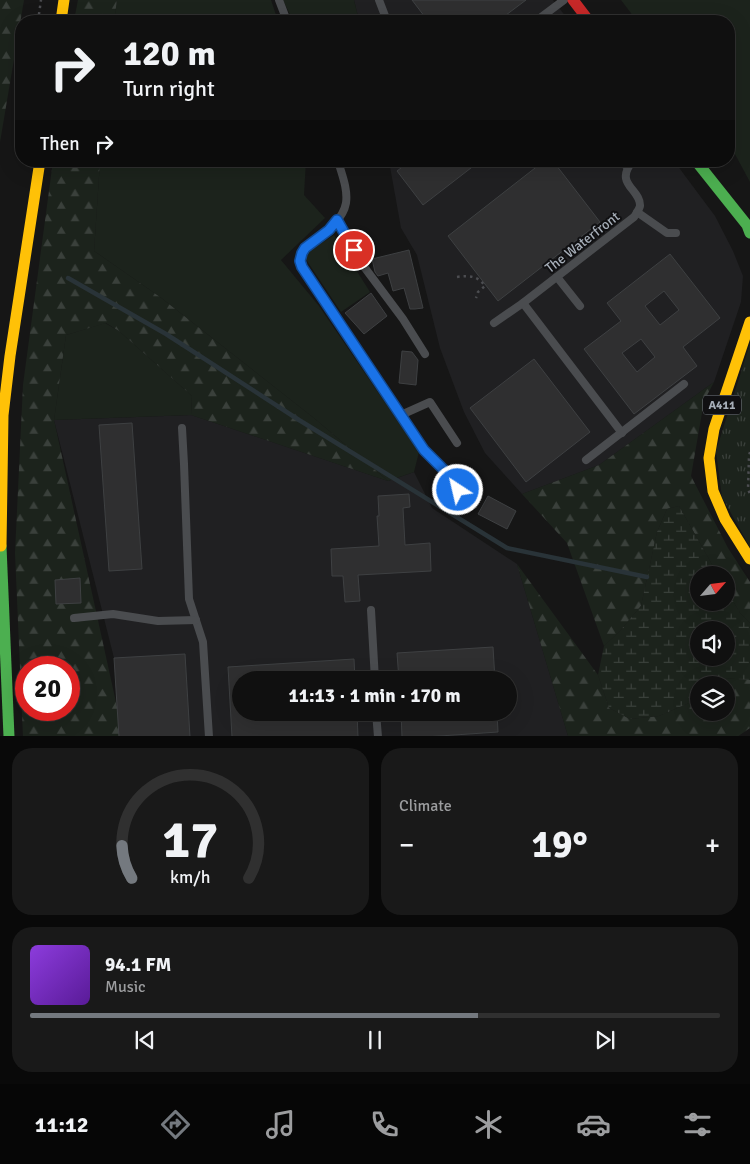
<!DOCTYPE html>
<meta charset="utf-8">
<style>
body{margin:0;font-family:Signika,sans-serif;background:#191919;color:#f1f3f6;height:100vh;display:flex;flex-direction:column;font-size:19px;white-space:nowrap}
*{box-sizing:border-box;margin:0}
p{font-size:16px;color:#9c9d9f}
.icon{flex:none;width:28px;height:28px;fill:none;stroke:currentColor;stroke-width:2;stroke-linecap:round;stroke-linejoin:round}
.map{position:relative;height:736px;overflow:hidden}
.details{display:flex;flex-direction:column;gap:12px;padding:12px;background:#090909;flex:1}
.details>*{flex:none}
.hud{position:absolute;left:15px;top:15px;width:720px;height:152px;border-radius:20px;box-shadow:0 5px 20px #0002,0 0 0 1px #303030;background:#101010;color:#f1f3f6;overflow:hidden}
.needle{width:32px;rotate:62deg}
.controls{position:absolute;left:690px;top:566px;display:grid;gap:10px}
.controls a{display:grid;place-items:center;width:45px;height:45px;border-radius:50%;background:#101010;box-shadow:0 5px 20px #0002,0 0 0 1px #303030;font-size:25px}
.speed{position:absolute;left:15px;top:656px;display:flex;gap:10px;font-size:25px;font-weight:700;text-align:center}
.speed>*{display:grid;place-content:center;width:65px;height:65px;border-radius:50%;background:#101010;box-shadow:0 5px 20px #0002,0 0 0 1px #303030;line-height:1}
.speed .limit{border:8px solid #d22;background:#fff;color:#111}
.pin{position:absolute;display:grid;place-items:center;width:42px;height:42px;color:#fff;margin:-21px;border:2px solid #fff;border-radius:50%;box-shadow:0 1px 5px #0007}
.me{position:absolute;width:55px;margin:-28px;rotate:325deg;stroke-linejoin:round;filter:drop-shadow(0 0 4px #0008)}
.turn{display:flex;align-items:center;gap:18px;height:105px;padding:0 25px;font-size:22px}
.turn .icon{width:65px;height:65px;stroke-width:2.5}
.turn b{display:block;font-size:35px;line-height:42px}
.then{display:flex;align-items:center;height:48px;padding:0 25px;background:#0003;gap:10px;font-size:19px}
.big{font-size:38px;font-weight:700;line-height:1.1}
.details .card{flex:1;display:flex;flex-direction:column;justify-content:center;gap:8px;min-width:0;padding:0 18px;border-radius:20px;background:#191919}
.details .dial{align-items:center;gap:0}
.dial svg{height:130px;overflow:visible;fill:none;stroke:#303030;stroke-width:7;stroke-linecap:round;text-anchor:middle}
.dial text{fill:#f1f3f6;stroke:none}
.song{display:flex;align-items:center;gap:15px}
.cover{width:60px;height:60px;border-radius:8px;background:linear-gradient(135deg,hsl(270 70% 55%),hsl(270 70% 35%))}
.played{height:5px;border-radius:2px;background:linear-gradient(90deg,#74797f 65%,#303030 65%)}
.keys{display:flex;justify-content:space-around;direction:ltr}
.heat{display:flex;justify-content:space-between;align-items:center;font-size:28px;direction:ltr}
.details .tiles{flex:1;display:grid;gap:12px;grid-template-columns:1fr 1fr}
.card:last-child{grid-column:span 2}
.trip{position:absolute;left:232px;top:671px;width:285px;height:50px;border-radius:25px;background:#101010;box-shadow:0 5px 20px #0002,0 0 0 1px #303030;font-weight:700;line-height:50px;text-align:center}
.tabs{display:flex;height:80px;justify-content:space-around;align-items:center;background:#060606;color:#9c9d9f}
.tabs .icon{width:35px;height:35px}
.tabs .current{color:#74797f}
.tabs b{font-size:22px;color:#f1f3f6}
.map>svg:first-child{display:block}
.built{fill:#202022;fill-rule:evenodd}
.grass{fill:#1c231c}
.forest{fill:url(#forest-firs);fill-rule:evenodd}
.wetland{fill:url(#wetland-marsh);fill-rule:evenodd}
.park{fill:url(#park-tufts)}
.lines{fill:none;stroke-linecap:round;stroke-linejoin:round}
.stream{stroke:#293338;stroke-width:4.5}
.building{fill:#2f2f30;stroke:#3e4042;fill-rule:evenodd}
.path{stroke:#4c4d51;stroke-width:2.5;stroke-dasharray:2.5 4;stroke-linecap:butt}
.lane{stroke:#4a4c4f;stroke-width:8}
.fast{stroke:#4caf50;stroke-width:11}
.slow{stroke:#ffc107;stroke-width:11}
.jam{stroke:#c62828;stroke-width:11}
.route-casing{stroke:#114b97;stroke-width:12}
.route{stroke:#1a73e8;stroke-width:9}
.labels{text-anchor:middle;stroke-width:4;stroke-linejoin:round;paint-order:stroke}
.shield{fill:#101012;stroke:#797f86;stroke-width:1}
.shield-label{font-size:12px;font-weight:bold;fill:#a6aeb8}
.street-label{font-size:14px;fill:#a6aeb8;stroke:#101012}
</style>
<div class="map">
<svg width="750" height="737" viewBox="0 0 750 737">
<defs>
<pattern id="forest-firs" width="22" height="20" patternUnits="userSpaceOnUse" patternTransform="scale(1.25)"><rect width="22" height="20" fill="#1c231c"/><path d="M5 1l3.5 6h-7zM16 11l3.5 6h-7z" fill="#3a403b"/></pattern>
<pattern id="wetland-marsh" width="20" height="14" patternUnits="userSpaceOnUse" patternTransform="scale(1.25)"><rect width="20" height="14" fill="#1c231c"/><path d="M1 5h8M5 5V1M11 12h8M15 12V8" fill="none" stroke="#3a403b"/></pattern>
<pattern id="park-tufts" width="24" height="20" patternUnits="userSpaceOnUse" patternTransform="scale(1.25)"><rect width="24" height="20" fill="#1c231c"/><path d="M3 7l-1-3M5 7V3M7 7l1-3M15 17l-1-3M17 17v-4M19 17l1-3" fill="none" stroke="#3a403b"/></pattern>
</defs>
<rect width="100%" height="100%" fill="#161616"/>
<g class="built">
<polygon points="354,0 553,0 569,21 359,21"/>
<polygon points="389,161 674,161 715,216 733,251 743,276 741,302 714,382 599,465 522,494 485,453 464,412 440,348 417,255 401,228"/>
<path d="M191,415L388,481L414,472L432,508L517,564L568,736H119L114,658L54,420ZM241,680H509V712H241Z"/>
</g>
<g class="grass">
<polygon points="117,0 271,0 278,21 114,21"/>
<polygon points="283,0 354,0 359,21 293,21"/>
<polygon points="621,0 750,0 750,182 729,143 729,21 637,21"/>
<polygon points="100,161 306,161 304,195 325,218 281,260 319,306 419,452 414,472 388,481 315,419 160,297 94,251"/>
<polygon points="334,235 370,292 341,312 305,258 309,251"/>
<polygon points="105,323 119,331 192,396 191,415 54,420 66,335"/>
</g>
<g class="forest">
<polygon points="0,0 24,0 0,142"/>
<polygon points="78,0 117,0 114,21 74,21"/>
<path d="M53,161H100L94,251L160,297L315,419L388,481L191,415L192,396L119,331L106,323L66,335L54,420L117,707L119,736L23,737L15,553L23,385ZM26,668H69V710H26Z"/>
<polygon points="714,382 704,401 691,476 728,548 750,582 750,623 740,613 726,589 726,575 718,575 679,506 667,509 657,532 641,606 619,632 604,646 567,543 522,494 599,465"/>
<polygon points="517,564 598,675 609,708 630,719 659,716 689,703 699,696 699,712 726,712 726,685 713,685 722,678 750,680 750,728 737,737 568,736"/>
</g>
<path class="wetland" d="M679,506L718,575H699V602H726V589L740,613L750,623V680L722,678L713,685H699V696L689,703L659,716L630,719L609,708L598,675L604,646L619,632L641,606L657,532L667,509ZM699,630H726V658H699Z"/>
<polygon class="park" points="750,344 750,547 722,497 716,451"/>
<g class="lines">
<polyline class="stream" points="68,278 166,334 299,420 507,548 647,577"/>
</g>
<g class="building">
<polygon points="412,0 526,0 498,21 428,21"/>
<polygon points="410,161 480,161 423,205 397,171"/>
<polygon points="544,161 553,161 600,222 498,301 448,236"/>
<polygon points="409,250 423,308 415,309 410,309 404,288 393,291 388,273 378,276 375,272 372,259"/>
<path d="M670,254L720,318L683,347L697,366L634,414L584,349L621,321L607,303ZM664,291L679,310L660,325L645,306ZM641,339L655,357L637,372L622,353Z"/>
<polygon points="371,293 387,316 364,334 345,313"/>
<polygon points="402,351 412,352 418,360 416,385 399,383"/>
<polygon points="534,359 590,432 526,482 470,408"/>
<polygon points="132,423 142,569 109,571 99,425"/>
<polygon points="409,494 410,507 403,508 405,545 430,543 431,571 358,575 360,601 345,602 343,576 332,576 331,549 379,546 377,516 379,516 378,496"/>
<polygon points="488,496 516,511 507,529 478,514"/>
<polygon points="80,578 81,603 56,604 55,580"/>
<polygon points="493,647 495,680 399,680 397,653"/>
<polygon points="185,654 190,737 119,737 114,658"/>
<polygon points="354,659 355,680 241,680 241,712 357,712 358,737 232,737 228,667"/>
<polygon points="401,712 497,712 498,732 425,737 402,737"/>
</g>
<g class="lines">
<g class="path">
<polyline points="38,21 41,0"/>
<polyline points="18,157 21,136"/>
<path d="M457,277C469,275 478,276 485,286L478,292L476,298"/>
<polyline points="750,452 749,456 748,489 750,494"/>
</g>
<g class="lane">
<polyline points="279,0 287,21"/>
<polyline points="379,0 387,21"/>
<polyline points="536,21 564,0"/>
<path d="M338,161C342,175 348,189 346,203C343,220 326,232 314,241C310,245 305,248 303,252C300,257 301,262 302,267L424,450L443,469L458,490"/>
<polyline points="619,161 628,167"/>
<polyline points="637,212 667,233 676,233"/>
<polyline points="337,220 362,264 403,319 425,354"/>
<polyline points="557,277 580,306"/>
<polyline points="523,303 622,433"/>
<path d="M494,323L523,303L634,217C636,214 639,210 640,206C641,189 613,184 633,161"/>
<polyline points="401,415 430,402 457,443"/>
<polyline points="182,428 184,464 189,599 203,642 209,737"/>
<polyline points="586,460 684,384"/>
<polyline points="371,610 375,680"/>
<polyline points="74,618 113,614 158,621 196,620"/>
<polyline points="376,712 378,737"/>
</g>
<g class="fast">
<polyline points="696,161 747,225 750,233"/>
<polyline points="1,546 9,737"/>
</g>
<g class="slow">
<polyline points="61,21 64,0"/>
<polyline points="750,322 714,429 709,458 713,491 725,519 750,559"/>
<polyline points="1,546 3,415 10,356 40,161"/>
</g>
<polyline class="jam" points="573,0 589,21"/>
</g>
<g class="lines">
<g class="route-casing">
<polyline id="route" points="354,250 337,220 329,230 305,248 302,253 300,261 302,267 424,450 443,469 458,490"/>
</g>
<use href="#route" class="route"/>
</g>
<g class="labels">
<rect class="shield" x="703" y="395.5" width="38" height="19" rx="4"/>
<g class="shield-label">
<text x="722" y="409">A411</text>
</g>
<g class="street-label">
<text transform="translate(582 242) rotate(-38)" y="5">The Waterfront</text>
</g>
</g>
</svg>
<div class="controls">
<a><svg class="needle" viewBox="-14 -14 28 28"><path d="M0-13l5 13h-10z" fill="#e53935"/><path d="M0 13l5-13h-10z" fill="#9c9d9f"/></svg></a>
<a><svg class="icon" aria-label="sound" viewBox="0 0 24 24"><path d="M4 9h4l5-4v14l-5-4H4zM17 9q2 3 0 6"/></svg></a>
<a><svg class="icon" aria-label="layers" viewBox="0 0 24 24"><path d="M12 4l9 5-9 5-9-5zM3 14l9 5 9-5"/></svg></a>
</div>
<div class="speed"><div class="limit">20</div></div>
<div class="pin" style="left:354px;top:250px;background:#d93025"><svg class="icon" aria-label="arrive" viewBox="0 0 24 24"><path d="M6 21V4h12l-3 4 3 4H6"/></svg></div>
<svg class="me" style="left:458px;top:490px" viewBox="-20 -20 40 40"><circle r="17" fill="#1a73e8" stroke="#fff" stroke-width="3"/><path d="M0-11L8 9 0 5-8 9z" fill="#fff"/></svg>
<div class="trip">11:13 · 1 min · 170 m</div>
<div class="hud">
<div class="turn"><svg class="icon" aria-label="right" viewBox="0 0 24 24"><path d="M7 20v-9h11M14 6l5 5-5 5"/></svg><div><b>120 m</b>Turn right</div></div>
<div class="then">Then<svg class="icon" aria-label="right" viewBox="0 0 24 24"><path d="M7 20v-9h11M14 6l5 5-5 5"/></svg></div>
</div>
</div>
<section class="details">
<div class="tiles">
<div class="card dial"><svg viewBox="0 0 100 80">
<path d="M14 69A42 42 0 1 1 86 69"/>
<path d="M14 69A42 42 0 0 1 8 49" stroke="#74797f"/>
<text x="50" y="56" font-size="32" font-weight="700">17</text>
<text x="50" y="72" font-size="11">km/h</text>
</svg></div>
<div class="card"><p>Climate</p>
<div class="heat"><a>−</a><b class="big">19°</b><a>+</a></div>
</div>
<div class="card">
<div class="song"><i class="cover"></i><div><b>94.1 FM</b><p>Music</p></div></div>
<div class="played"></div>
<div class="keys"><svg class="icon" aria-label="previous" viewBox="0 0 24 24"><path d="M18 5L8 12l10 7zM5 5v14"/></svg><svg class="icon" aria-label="pause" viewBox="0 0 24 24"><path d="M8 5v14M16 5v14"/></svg><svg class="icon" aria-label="next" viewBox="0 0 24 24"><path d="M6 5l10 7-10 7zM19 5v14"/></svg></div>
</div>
</div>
</section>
<nav class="tabs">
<b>11:12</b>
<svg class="icon current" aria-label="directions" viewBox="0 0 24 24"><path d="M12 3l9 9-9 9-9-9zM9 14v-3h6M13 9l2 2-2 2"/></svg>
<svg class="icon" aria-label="music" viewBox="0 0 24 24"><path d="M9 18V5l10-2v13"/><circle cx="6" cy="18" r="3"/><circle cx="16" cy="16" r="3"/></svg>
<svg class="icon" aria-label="phone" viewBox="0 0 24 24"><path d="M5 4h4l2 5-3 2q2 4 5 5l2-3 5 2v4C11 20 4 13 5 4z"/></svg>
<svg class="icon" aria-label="climate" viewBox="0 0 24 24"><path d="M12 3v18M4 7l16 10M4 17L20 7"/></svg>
<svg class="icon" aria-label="car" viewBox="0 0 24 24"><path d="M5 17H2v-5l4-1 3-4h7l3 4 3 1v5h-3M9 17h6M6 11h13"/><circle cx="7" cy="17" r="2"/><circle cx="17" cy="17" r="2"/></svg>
<svg class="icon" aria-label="filters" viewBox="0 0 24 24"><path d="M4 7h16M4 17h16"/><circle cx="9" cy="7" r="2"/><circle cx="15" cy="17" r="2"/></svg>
</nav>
